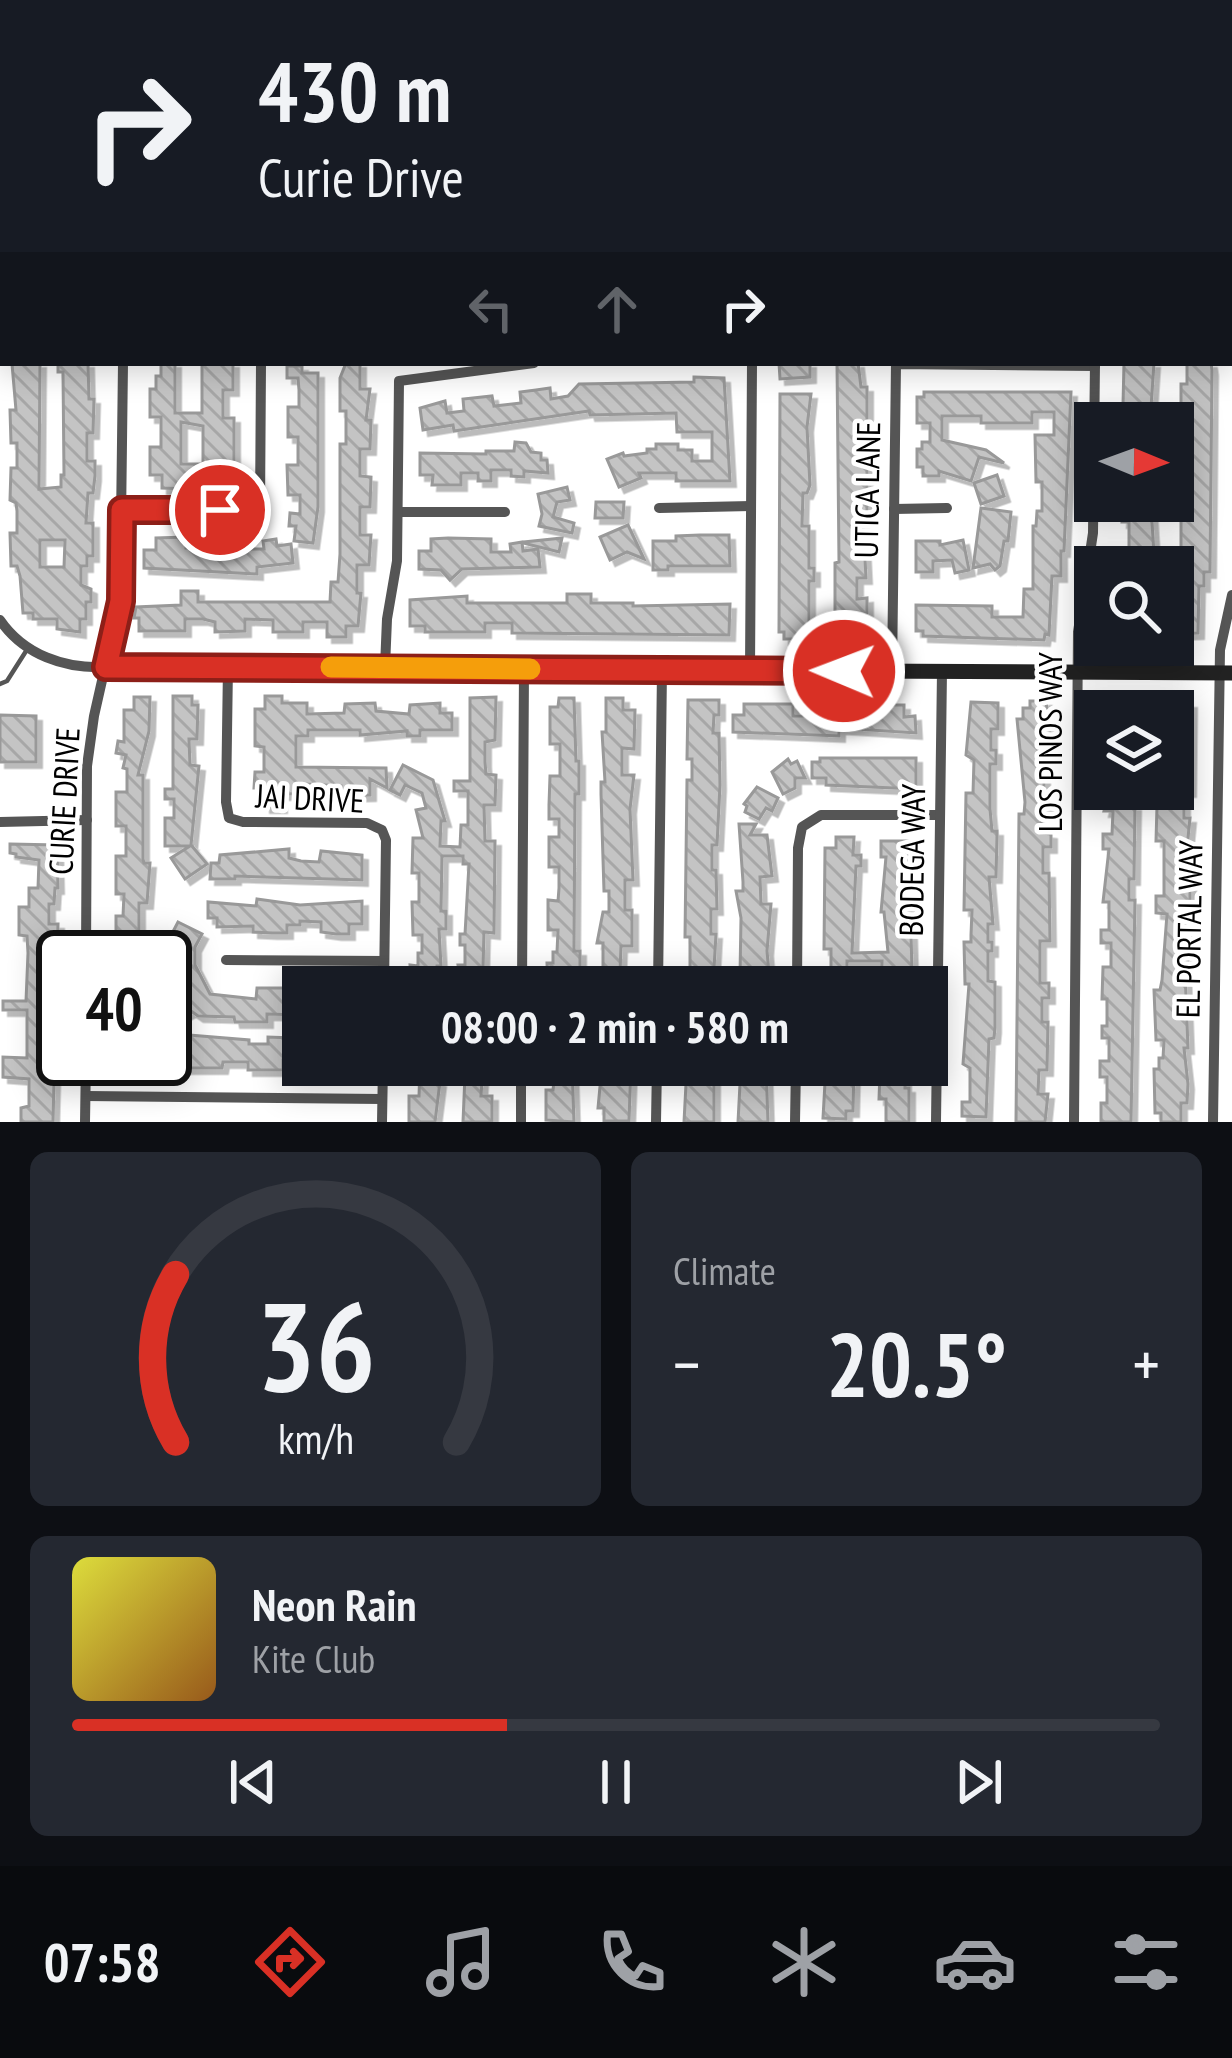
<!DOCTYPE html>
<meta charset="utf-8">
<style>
body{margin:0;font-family:"PT Sans Narrow",sans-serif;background:#242831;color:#f1f3f6;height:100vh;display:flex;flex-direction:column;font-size:45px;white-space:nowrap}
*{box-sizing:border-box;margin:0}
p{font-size:39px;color:#9ea1a6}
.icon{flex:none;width:66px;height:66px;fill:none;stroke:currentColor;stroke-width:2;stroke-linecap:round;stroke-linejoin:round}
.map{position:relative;height:1122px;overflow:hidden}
.panel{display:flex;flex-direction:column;gap:30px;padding:30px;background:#0d0f14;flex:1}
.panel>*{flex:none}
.top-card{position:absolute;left:0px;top:0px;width:1233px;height:366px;box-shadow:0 6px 30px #0003;background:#171b24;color:#f1f3f6;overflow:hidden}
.needle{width:78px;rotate:91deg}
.buttons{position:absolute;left:1074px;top:402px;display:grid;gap:24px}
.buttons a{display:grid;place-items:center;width:120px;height:120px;border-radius:0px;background:#171b24;box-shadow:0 6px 30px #0003;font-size:60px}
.speed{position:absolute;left:36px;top:930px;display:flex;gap:24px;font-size:60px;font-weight:700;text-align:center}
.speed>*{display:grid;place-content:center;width:156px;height:156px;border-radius:50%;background:#171b24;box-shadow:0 6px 30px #0003;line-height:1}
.speed .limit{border:6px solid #111;border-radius:18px;background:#fff;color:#111}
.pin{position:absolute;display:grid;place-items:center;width:102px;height:102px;color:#fff;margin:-51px;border:6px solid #fff;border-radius:50%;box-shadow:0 3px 12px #0007}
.me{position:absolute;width:132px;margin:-66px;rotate:271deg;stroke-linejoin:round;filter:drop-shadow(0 0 9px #0008)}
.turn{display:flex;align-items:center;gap:42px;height:252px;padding:0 60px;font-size:54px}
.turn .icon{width:156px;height:156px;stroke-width:2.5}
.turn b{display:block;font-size:84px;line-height:102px}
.lanes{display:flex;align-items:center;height:114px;padding:0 60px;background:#0003;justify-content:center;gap:60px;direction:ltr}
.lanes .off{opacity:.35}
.big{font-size:90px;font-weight:600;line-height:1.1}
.panel .widget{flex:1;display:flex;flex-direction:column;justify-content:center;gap:18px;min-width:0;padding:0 42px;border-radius:18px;background:#242831}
.panel .dial{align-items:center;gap:0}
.dial svg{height:312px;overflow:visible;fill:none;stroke:#363941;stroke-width:7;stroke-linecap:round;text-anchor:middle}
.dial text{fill:#f1f3f6;stroke:none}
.song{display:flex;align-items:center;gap:36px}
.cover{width:144px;height:144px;border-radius:18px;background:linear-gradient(135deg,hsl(60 70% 55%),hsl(30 70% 35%))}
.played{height:12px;border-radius:6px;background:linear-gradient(90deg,#d93025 40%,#363941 40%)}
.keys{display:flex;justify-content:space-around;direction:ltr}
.heat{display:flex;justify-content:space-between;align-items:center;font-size:66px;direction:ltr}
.panel .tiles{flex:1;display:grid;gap:30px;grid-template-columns:1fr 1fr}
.widget:last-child{grid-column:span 2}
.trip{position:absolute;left:282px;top:966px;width:666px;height:120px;border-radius:0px;background:#171b24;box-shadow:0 6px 30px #0003;font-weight:600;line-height:120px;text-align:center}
.tab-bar{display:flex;height:192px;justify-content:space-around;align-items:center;background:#090b0e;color:#9ea1a6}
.tab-bar .icon{width:84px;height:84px}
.tab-bar .selected{color:#d93025}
.tab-bar b{font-size:54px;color:#f1f3f6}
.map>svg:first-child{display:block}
.park{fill:#dcdcdc}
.building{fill:url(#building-back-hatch);stroke:#999;stroke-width:3;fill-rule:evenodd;filter:url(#shadow)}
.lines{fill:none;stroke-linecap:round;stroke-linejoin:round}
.path{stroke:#777;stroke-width:3;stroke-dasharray:3 6;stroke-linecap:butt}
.lane{stroke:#555;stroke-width:4.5}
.street{stroke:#555;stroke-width:10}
.secondary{stroke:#222;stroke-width:15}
.route-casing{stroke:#8d1f18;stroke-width:30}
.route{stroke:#d93025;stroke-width:21}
.slow{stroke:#f59e0b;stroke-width:21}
.labels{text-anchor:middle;stroke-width:9;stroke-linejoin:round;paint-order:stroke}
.street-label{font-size:33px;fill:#000;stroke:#fff}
</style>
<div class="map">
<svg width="1232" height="1122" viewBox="0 0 1232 1122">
<defs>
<pattern id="building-back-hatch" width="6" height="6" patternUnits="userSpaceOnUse" patternTransform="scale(3)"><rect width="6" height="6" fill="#c4c4c4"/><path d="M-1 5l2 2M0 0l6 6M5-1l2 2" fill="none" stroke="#a7a7a7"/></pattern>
<filter id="shadow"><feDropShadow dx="5.5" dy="5.5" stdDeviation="0" flood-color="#0004"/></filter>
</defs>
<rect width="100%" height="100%" fill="#fff"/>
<polygon class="park" points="0,0 16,3 3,3 3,265"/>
<g class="building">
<path d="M40,363L39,489L61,487V475H64L63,372H58V363H88L89,399H94L93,433H87V461H95V476L93,493H88L86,523H93V556H87V566H81V585L91,589V602H86V619H80V632L57,629V619H33V613H23L20,576L17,566H11L10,533H17V511L16,503L10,500L11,468H17V443H11L10,410H16L12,364ZM40,540H65L64,567H40Z"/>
<path d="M161,363H175V413H202V363H233V390H223V418H234V476H228V488H208V475H189V489L162,488V475H150V447H161V417H150V389H156V376H161ZM181,422L203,426V464H181Z"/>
<polygon points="346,363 360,363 360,389 370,389 366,420 371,420 370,449 360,449 360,476 371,477 370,507 360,507 360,535 371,535 370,549 369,565 357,565 357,593 361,593 358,626 346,626 346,637 327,637 327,622 303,622 303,632 273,632 273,620 245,619 245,631 215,632 215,622 203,619 185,619 185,631 139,631 139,618 134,618 136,607 181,605 181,591 198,591 198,602 330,602 331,582 338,582 340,554 340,444 346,444 346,411 340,411 340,378"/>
<polygon points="779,363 810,363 810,377 780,379"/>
<polygon points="837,363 858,363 861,387 867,387 867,520 863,520 866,578 857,578 857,599 867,598 867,612 866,633 861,633 861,640 835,641 835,563 839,562"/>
<polygon points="1124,363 1154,363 1150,423 1132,423 1132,405 1123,405"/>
<polygon points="1187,363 1211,363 1212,370 1210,572 1204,572 1204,586 1199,586 1198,633 1173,634 1173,612 1184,612 1185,586 1180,587 1180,570 1173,570 1173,560 1181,560 1181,433 1187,433 1188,415 1181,415 1181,384 1187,384"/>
<polygon points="287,366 302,366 302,373 318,373 318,507 313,543 294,541 296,526 289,526 290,513 300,514 300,495 288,495 287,465 298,465 298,437 288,437 288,407 299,407 299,390 298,378 287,378"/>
<polygon points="694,377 724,378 730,481 676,481 676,473 639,473 641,478 619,487 607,459 623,453 624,456 647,453 647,449 656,449 656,444 678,444 678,450 692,450 692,461 712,461 712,432 677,432 676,413 590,415 589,411 454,431 453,425 423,430 420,408 445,401 447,413 464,411 463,399 492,396 494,406 521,403 520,392 536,390 550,388 551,399 568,396 579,384 694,382"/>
<polygon points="924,392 1071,392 1064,551 1061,551 1061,576 1052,576 1049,635 1045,634 1044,640 923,636 923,631 916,631 916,605 992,606 992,617 1023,617 1024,589 1033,589 1033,526 1036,526 1037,511 1042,511 1042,482 1036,482 1035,435 1054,435 1054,412 1032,412 1032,423 981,423 981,416 942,416 942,440 986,450 1004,463 979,457 971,481 939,471 939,476 923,476 923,467 917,467 917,449 922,449 922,442 930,442 930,423 917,423 917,397 924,397"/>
<polygon points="780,394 811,394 807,427 810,485 807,493 803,493 802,526 809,526 809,568 814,568 814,581 809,581 809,639 784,639 784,632 779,632"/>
<polygon points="515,442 526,443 531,452 541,453 541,460 547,460 548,473 524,471 524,477 511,476 511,470 491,470 491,481 478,481 478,473 461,473 461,485 432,485 433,475 420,475 420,453 486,454 486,451 514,451"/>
<polygon points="997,475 1004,496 981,504 974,483"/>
<polygon points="567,487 570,500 557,502 553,517 574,523 572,533 539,526 542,514 538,494"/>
<polygon points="596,502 624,502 623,518 595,518"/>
<polygon points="1123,505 1151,506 1154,554 1147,557 1147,567 1129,567 1129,522 1122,522"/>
<polygon points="981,508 1011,512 1008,541 1004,541 1000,566 995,570 990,564 973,568"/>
<polygon points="628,525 644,559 627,552 610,560 600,537"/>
<polygon points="700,535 729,535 730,566 668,566 668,570 653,570 653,541 676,541 676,536"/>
<polygon points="186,537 186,548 215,548 215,537 244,538 244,549 264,549 263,541 276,539 277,546 291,544 293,563 257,567 257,574 144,568 144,550 156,550 156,538"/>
<polygon points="448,538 491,539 491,552 511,552 510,544 522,542 523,551 538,549 540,567 462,569 450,580 441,570 419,569 419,551 431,551 431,539"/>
<polygon points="562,538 559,552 523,543 524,542"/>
<polygon points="963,540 969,570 955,573 952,560 933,561 933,572 916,572 916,541 940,541 940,545"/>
<polygon points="567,594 591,594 591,603 633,603 633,606 730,604 729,635 512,633 512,623 485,623 485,632 425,632 425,626 410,626 410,600 467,596 467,603 567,603"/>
<polygon points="173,696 192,696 192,705 198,705 197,739 189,739 190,765 199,766 191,845 207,864 185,879 171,858 190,846 165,846 165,818 174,818 174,799 165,799 165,789 173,789"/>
<polygon points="265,696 282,696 282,703 307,703 307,714 344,713 345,704 375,703 376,711 409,714 410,705 440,703 440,713 452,713 452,730 420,730 420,736 407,736 407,731 360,735 360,730 308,730 308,736 296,736 296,767 386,768 387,788 370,779 370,795 341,796 341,786 306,784 305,794 280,794 281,807 265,807 264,788 254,788 255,772 264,772 264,747 255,746 255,709 265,709"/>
<polygon points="1172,696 1184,696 1184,703 1191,703 1190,791 1184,791 1184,818 1190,818 1184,879 1190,879 1190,910 1186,910 1186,930 1183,930 1182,957 1189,957 1185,970 1188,1048 1184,1048 1188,1084 1187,1103 1181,1103 1181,1122 1161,1122 1161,1113 1155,1113 1154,1069 1159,1069 1159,1058 1163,1058 1164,1040 1156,1040 1154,990 1160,990 1162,980 1167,914 1156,913 1156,896 1164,896 1164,841 1156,841 1157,806 1159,789 1173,789"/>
<polygon points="134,697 150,697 149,731 138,775 143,775 143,859 144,863 150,863 147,903 139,903 139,937 152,937 152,957 116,954 116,916 123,916 124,894 116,894 116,856 126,856 126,826 116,826 116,792 127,792 127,769 123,768 126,755 116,753 118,741 124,742 124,710 134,710"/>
<polygon points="496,697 495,740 485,742 485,762 486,774 496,775 495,805 484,805 485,841 495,841 494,933 484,932 483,969 494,969 493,987 461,987 458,965 465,965 465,945 460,945 460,934 465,934 469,864 463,864 463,856 442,856 441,911 446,911 446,929 439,929 441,966 437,966 434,987 411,987 410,965 418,966 418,953 422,953 422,935 413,935 412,902 419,902 419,873 412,873 413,838 423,838 416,810 426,808 422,793 405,785 400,795 390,790 403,765 433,780 445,821 441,821 440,846 460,847 461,825 468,825 468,791 454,791 454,781 470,781 470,698"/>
<polygon points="559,698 574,698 576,761 579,761 579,794 575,794 574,951 580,951 580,987 548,987 547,963 553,963 553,952 557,952 558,930 548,930 548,900 558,901 559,888 559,867 549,867 549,837 559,837 559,819 549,819 549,805 550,776 560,776 560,744 550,744 550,707 558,707"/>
<polygon points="606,698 623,698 623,710 635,710 634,749 622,748 622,775 634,775 630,809 633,880 625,880 625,910 632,910 632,946 621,946 620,973 632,973 631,987 603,987 603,943 597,943 603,912 609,912 609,891 604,891 601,794 601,782 605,782 602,732 606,732"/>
<polygon points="688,700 719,700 719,715 714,715 713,733 719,733 720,785 717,845 712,845 712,870 716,870 717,909 711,909 711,934 716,934 713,986 684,986 685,969 690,969 690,937 685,937 687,780 692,780 692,759 687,759"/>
<polygon points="1030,701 1046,701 1051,739 1051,750 1045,750 1044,781 1044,799 1051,799 1051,809 1042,809 1041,833 1051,834 1051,847 1043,847 1043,873 1049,873 1050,941 1040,941 1040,983 1049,983 1049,998 1042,998 1042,1022 1048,1022 1047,1070 1039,1070 1038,1094 1048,1094 1045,1122 1016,1122 1019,814 1024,814 1025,802 1017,719 1023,719 1023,708 1030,708"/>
<polygon points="971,702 998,703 998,729 991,729 991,750 996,750 996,764 990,764 990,809 992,831 997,831 997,837 996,877 989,877 993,924 988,924 988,942 992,942 992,951 988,951 988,981 995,982 995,1028 994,1038 989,1039 986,1117 962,1116 962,1102 970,1102 970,1068 963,1064 969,984 965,984 964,942 971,942 971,935 972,910 964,910 966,793 973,793 974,760 966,755"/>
<polygon points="744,704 793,704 793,716 811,716 811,705 839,705 839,712 863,712 863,705 904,705 904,717 915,716 916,733 839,728 839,736 733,732 733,715 744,715"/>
<polygon points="0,715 36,716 36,762 0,762"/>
<polygon points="820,758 916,758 916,789 826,785 826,778 812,778 812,762 820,762"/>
<polygon points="788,759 791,764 797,761 805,778 795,778 795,788 783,794 772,772"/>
<polygon points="757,787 778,798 772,811 766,808 759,819 745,812 747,806 744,804"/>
<polygon points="1109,789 1130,789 1129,806 1135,806 1134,879 1129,879 1129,900 1135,900 1131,1122 1101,1122 1101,1103 1107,1103 1107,1077 1100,1077 1100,1061 1109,1061 1109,1038 1102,1038 1102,1026 1107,1026 1107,999 1102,999 1103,967 1111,967 1111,943 1101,943 1101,930 1109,930 1109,902 1103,902 1109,849 1103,849 1103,834 1112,834 1113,811 1104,811"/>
<polygon points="739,824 756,824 750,835 767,835 772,876 760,877 761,904 771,904 767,951 770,984 747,983 747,975 740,975 741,918 736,891 743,891 743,882"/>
<polygon points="836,837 854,837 853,855 861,855 861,866 856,866 852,953 888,952 884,912 881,912 886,857 881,857 881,841 912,841 911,891 908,908 905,908 905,934 911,934 912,971 904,975 904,984 881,983 882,961 847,961 847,987 823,987 823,978 831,974 831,949 824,949 825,848 836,848"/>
<polygon points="10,844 57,845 58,888 55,888 54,904 49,904 49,924 58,924 53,1122 21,1122 21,1108 29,1106 29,1079 3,1077 3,1057 27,1058 27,1010 3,1010 3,1001 26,1001 28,953 27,936 19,935 19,907 29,907 29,888 38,888 39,860 16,857 16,854 10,853"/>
<polygon points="289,849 289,858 301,861 319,862 321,851 362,855 362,880 235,876 235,879 210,879 211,863 219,863 220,855"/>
<polygon points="257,899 300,905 362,901 362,924 349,924 349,934 336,934 321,932 321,922 300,921 300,925 287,925 287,933 272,933 253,932 253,926 217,927 217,918 208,918 208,902 256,906"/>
<polygon points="178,922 202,934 195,947 195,965 210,994 256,999 257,988 287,988 287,998 299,998 299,1015 267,1014 267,1022 235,1022 234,1017 198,1016 191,1011 181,1016 165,985 165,976 170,976 170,945 166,945"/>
<polygon points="189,1035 249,1040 249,1044 268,1044 268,1037 293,1038 293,1042 303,1042 303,1059 283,1060 283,1070 248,1070 248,1062 223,1062 222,1068 186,1068 186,1058 165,1057 165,1041 189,1041"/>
<polygon points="121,1059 156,1059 156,1068 120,1068"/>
<polygon points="420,1065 436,1065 436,1081 440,1082 435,1122 409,1122 409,1096 419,1096"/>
<polygon points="459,1065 483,1065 481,1096 492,1096 492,1122 463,1122 465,1075 459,1075"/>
<polygon points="556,1065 572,1065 574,1122 546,1120 546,1090 553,1090"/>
<polygon points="602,1065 631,1065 629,1121 604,1121 604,1108 598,1108"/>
<polygon points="687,1065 714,1065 714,1122 684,1122"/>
<polygon points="741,1065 766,1065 768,1122 738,1122"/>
<polygon points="826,1065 854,1068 853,1111 846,1111 846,1119 823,1118"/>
<polygon points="880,1072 905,1072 905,1088 909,1088 909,1122 886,1122 886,1099 879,1099"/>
</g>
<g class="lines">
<polyline class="path" points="0,208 3,210"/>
<g class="lane">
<polyline points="695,0 699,3"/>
<polyline points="716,3 716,0"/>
<polyline points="0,684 7,681 28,648"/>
</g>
<g class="street">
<polyline points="1073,0 1074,3"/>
<polyline points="124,3 124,0"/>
<polyline points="261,3 261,0"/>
<polyline points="750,3 750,0"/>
<polyline points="895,3 895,0"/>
<polyline points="659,508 751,506"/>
<polyline points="894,509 947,508"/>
<polyline points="122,510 260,510 261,363"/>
<polyline points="398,512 505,512"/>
<path d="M0,620C24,655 65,669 106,667"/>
<polyline points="228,666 226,802 229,818 243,822 367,823 382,830 386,840 384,987"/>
<polyline points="385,667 387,619 397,561 399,381 534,363"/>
<polyline points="750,670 752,363"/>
<polyline points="892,671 896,364 1095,366"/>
<polyline points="0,822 87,820"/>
<polyline points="86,957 87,766 94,716 120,601 123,363"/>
<polyline points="226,960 384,961"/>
<polyline points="522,987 524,669"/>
<polyline points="658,987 662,670"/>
<polyline points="797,987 798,848 802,827 821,815 939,815"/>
<polyline points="86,1096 382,1099"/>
<polyline points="85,1122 86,1059"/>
<polyline points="382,1122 383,1065"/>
<polyline points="521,1122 521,1065"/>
<polyline points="656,1122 657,1065"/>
<polyline points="795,1122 796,1065"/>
<polyline points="936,1122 942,671"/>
<polyline points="1074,1122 1078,632 1093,533 1095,363"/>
<polyline points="1213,1122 1220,650 1232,595"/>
</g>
<polyline class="secondary" points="106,667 1232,673"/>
</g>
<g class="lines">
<g class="route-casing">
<polyline id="route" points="220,510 122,510 121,601 106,667 844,671"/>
</g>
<use href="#route" class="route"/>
<polyline class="slow" points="331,667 530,669"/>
</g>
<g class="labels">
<g class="street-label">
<text transform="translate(867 490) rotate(-89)" y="12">UTICA LANE</text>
<text transform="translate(1050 742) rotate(-90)" y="12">LOS PINOS WAY</text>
<text transform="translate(310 798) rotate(3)" y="12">JAI DRIVE</text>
<text transform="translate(64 801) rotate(-87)" y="12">CURIE DRIVE</text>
<text transform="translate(912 860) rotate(-89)" y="12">BODEGA WAY</text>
<text transform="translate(1189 929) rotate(-89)" y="12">EL PORTAL WAY</text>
</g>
</g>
</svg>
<div class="buttons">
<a><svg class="needle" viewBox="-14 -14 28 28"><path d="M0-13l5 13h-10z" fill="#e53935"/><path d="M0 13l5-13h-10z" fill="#9ea1a6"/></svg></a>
<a><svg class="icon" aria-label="search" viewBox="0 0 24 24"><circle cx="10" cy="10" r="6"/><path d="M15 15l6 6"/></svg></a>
<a><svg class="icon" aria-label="layers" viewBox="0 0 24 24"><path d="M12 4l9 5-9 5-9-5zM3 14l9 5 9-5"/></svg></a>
</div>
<div class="speed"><div class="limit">40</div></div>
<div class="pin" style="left:220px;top:510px;background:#d93025"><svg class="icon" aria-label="arrive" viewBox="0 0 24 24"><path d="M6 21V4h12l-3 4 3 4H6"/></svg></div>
<svg class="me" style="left:844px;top:671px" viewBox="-20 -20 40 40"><circle r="17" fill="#d93025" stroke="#fff" stroke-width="3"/><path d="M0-11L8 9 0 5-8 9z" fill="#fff"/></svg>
<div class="trip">08:00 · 2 min · 580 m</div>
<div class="top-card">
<div class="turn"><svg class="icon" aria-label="right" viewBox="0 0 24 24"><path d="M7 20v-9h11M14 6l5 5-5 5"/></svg><div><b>430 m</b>Curie Drive</div></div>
<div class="lanes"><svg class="icon off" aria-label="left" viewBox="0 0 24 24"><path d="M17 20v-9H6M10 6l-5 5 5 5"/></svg><svg class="icon off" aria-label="ahead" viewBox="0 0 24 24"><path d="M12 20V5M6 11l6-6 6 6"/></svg><svg class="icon" aria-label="right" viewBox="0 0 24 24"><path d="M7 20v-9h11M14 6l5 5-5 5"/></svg></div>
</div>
</div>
<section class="panel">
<div class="tiles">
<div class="widget dial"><svg viewBox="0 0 100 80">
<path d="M14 69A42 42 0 1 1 86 69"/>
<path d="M14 69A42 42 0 0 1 14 26" stroke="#d93025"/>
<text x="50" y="56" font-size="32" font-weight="700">36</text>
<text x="50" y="72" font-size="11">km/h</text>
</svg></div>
<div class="widget"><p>Climate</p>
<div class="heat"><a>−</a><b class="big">20.5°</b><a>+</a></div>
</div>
<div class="widget">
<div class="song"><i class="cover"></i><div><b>Neon Rain</b><p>Kite Club</p></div></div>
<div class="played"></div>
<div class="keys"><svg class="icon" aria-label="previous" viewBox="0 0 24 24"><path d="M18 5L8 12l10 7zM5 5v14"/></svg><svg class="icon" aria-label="pause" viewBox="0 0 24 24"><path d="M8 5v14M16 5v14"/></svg><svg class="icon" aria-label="next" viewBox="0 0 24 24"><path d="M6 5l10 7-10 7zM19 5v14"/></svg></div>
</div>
</div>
</section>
<nav class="tab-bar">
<b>07:58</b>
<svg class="icon selected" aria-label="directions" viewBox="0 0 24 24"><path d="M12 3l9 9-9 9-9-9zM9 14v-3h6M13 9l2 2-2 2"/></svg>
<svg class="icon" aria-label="music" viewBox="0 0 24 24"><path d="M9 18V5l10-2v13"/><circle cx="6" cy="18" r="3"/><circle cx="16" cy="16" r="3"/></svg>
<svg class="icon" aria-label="phone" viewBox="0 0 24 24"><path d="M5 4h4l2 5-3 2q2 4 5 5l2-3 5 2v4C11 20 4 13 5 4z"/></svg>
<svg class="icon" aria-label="climate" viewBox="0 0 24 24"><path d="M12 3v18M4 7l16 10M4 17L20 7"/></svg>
<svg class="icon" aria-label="car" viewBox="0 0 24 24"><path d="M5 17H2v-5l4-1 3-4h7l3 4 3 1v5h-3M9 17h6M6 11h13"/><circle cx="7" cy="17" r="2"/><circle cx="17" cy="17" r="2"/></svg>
<svg class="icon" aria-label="filters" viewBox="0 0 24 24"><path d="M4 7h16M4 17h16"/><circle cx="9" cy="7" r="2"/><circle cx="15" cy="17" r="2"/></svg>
</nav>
